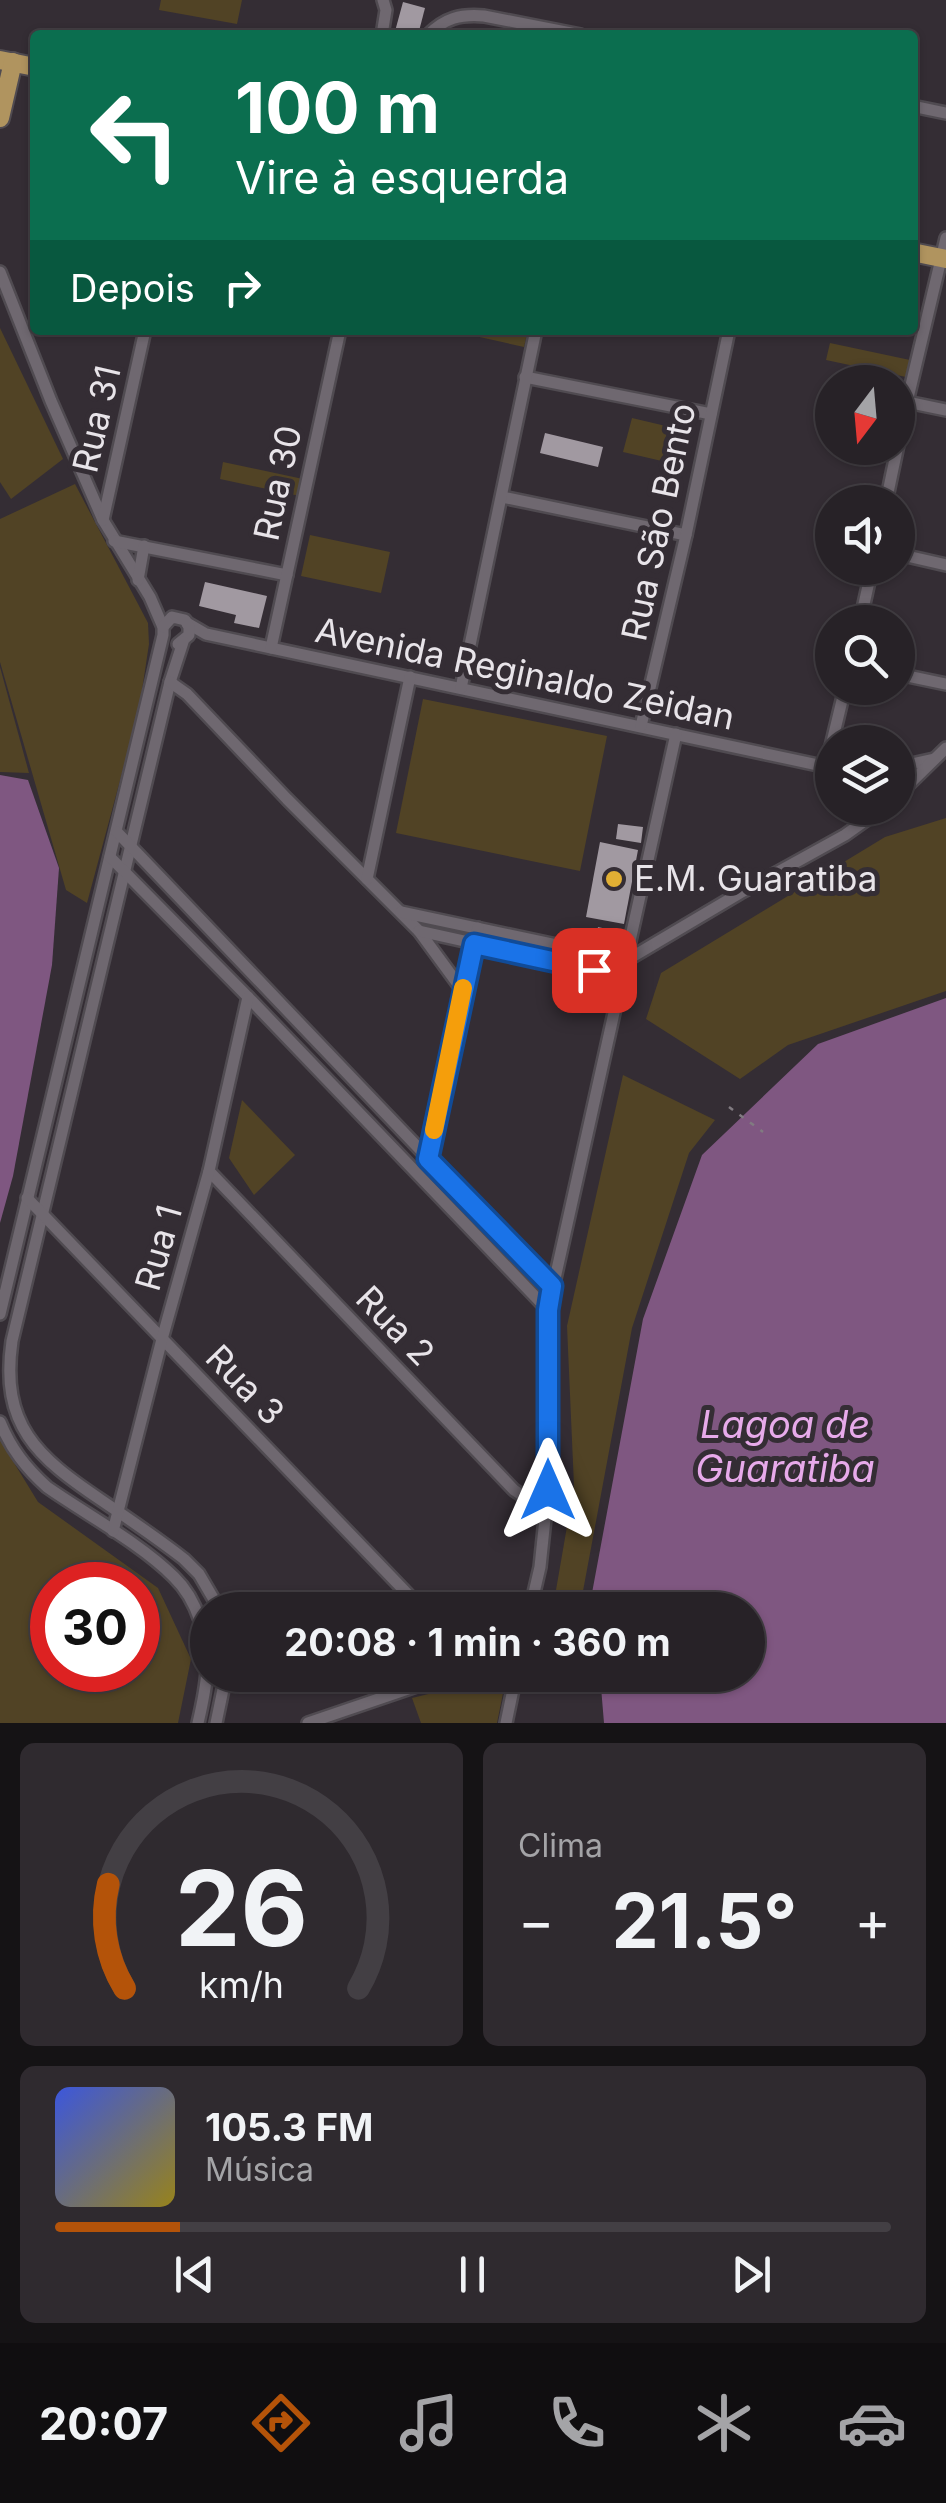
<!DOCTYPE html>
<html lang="pt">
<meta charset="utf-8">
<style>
body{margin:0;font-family:Inter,sans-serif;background:#2f2a2f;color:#f1f3f6;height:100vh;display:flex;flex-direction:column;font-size:38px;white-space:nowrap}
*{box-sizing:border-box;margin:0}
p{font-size:32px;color:#a4a4a7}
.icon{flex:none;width:55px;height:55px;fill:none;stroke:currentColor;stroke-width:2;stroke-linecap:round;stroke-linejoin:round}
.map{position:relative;height:1723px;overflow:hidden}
.side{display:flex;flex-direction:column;gap:20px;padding:20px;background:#151315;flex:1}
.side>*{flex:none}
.banner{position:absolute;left:30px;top:30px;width:888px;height:305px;border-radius:10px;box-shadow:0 2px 8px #0004,0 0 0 2px #433f44;background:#0b6e4f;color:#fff;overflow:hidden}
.needle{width:65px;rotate:196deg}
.fabs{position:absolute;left:815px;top:365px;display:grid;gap:20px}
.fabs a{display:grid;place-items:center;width:100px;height:100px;border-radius:50%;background:#272227;box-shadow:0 2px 8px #0004,0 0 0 2px #433f44;font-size:50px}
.speed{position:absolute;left:30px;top:1562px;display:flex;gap:20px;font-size:50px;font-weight:700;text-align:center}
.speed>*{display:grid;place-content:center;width:130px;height:130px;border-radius:50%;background:#272227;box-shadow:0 2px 8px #0004,0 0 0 2px #433f44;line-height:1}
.speed .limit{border:15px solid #d22;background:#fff;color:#111}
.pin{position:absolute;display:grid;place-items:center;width:85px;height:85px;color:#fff;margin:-42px;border-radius:20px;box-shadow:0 5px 15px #0006}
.me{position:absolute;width:110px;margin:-55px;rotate:0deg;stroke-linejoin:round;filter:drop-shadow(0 0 8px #0008)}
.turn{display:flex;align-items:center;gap:35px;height:210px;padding:0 40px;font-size:45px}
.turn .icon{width:130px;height:130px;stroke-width:2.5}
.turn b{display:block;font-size:70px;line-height:85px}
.then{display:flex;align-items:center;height:95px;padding:0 40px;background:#0003;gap:20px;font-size:38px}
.big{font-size:75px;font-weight:700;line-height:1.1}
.side .tile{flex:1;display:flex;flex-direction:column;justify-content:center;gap:15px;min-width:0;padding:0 35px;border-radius:15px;background:#2f2a2f}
.side .dial{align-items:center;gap:0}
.dial svg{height:260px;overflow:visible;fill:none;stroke:#433f44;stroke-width:7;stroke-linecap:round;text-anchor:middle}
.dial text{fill:#f1f3f6;stroke:none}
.song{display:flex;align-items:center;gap:30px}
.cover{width:120px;height:120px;border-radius:15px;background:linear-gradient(135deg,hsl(230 70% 55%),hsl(50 70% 35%))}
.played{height:10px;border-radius:5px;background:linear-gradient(90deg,#b45309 15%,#433f44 15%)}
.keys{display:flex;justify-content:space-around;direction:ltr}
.heat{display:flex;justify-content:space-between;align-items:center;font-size:55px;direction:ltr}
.side .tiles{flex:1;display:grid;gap:20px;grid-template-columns:1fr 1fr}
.tile:last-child{grid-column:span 2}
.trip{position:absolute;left:190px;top:1592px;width:575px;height:100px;border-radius:50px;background:#272227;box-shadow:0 2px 8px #0004,0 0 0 2px #433f44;font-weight:700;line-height:100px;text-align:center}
.tab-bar{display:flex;height:160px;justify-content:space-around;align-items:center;background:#100e10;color:#a4a4a7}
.tab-bar .icon{width:70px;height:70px}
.tab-bar .current{color:#b45309}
.tab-bar b{font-size:45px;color:#f1f3f6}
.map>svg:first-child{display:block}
.green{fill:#514325;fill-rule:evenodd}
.water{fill:#7f5781}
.building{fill:#a199a1}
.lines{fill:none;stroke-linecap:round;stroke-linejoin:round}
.street-casing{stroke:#504b51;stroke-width:16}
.primary-casing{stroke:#504b51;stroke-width:22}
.path{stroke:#817b81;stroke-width:2.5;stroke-dasharray:5 8;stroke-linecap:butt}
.street{stroke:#6f6870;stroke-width:11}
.primary{stroke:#b0945f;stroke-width:18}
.route-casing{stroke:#114b97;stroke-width:25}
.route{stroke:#1a73e8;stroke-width:18}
.slow{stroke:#f59e0b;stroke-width:18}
.poi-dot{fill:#e1af34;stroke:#342d34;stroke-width:4}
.labels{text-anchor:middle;stroke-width:10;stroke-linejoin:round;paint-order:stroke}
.street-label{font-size:35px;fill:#e8e4e9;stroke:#342d34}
.poi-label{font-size:35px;fill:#e8e4e9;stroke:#342d34;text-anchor:start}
.water-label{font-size:38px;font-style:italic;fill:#e7aaea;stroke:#342d34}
</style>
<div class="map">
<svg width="946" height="1723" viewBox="0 0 946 1723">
<rect width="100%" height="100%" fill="#342d34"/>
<g class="green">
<polygon points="161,0 242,0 237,24 159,10"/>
<polygon points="0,328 63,459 11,499 0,482"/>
<polygon points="448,330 528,330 524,347"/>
<polygon points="830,343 910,360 906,377 826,360"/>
<polygon points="632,418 687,431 679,465 623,452"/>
<polygon points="223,462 303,479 300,496 220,479"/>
<polygon points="75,484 148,623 149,644 139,710 87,903 66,890 0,662 0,519"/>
<polygon points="310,535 390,552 381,593 301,576"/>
<polygon points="0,667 29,773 0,772"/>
<polygon points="423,699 607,736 580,871 396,833"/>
<polygon points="946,818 946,991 788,1045 740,1079 646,1019 661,973 885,837"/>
<polygon points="623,1075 715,1120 689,1153 632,1328 583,1591 556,1590 574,1486 567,1326"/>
<polygon points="242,1100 295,1155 254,1195 229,1158"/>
<path d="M0,1440L38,1502L158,1588L191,1659L178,1723H0ZM52,1585H138V1670H52Z"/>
<polygon points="498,1677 504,1688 497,1723 421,1723 412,1698"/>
</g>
<g class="water">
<polygon points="0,775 28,780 59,868 52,965 13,1176 0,1223"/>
<polygon points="946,998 946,1723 604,1723 600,1675 748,1675 748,1610 594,1610 592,1593 643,1319 702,1155 818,1044"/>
</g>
<g class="building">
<polygon points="403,2 425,8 418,35 394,35"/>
<polygon points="545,433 603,447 598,467 540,453"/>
<polygon points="205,582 267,596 259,628 234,623 236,615 199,606"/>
<polygon points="618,824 643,827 641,843 616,839"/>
<polygon points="600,842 638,850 624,924 586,917"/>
<polygon points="598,927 620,932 618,946 595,941"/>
</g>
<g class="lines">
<g class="street-casing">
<g id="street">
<polyline points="382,35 386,10 383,0"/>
<path d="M428,35C445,18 460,14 484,16L581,35"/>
<polyline points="912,106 946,113"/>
<polyline points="0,272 51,401 103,520 150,597 163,627 163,635 0,1314"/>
<polyline points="525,377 711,414"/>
<polyline points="907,402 946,410"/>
<polyline points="502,497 686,535"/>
<polyline points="886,502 907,402 946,238"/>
<polyline points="103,520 145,330"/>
<polyline points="114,541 287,575"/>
<polyline points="898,554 946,565"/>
<polyline points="138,580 144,546"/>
<polyline points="860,622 872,568"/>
<polyline points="187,623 206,634 832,768"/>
<polyline points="163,627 172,617 185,620 189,627 189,635 178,644"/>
<path d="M183,642L170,682L12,1341C0,1425 37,1457 101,1500C129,1519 157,1538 184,1559L199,1574L220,1610"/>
<polyline points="271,648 340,330"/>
<polyline points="898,674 946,684"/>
<polyline points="170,682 187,694 287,799 419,931 463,991"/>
<polyline points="461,688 536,330"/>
<polyline points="641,726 686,535 729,330"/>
<polyline points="826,767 845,688"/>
<polyline points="898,767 934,759"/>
<polyline points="898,795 946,748"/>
<polyline points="117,832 429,1159 553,1286"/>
<polyline points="110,857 248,997 548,1310"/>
<polyline points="367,879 410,677"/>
<polyline points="401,912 627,960"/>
<polyline points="419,931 623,976"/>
<polyline points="627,960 740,893 845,835 883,808"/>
<polyline points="429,1159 463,991 478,928"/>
<polyline points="209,1171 514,1490 547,1512"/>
<polyline points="27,1198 423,1610"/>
<path d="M0,1422C11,1449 26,1468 47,1487C87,1515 140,1543 174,1577C198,1600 208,1638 207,1670C206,1688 202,1706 198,1723"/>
<polyline points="113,1531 162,1339 209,1171 248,997"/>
<polyline points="530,1610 540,1567 548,1490 548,1310 676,734"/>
<polyline points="216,1723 226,1675"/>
<polyline points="308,1723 449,1675"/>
<polyline points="506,1723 516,1675"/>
</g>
</g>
<g class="primary-casing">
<g id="primary">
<polyline points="0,60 35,67"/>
<polyline points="0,118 13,62"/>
<polyline points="912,252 946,259"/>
</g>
</g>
<polyline class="path" points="729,1107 763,1132"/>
<use href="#street" class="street"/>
<use href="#primary" class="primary"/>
</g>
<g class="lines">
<g class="route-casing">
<polyline id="route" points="548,1490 548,1310 552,1286 428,1159 474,944 594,970"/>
</g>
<use href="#route" class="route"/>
<polyline class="slow" points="434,1130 463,988"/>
</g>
<circle class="poi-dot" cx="614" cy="879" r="10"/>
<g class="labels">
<g class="street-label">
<text transform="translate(97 419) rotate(-77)" y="12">Rua 31</text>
<text transform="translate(278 483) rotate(-78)" y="12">Rua 30</text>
<text transform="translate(659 522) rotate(-78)" y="12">Rua São Bento</text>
<text transform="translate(525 674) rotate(12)" y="12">Avenida Reginaldo Zeidan</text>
<text transform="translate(159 1248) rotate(-74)" y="12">Rua 1</text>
<text transform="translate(395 1326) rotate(46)" y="12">Rua 2</text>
<text transform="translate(245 1385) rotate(46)" y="12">Rua 3</text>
</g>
<g class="poi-label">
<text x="634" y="891">E.M. Guaratiba</text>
</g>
<g class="water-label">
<text x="785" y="1438">Lagoa de<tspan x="785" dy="44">Guaratiba</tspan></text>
</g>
</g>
</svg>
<div class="fabs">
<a><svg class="needle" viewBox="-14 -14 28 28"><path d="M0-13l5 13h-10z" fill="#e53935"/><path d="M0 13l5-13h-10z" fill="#a4a4a7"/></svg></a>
<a><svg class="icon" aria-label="sound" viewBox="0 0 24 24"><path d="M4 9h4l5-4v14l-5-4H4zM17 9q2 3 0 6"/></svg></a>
<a><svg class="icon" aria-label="search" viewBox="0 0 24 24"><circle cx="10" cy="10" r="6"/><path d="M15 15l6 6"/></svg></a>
<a><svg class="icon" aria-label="layers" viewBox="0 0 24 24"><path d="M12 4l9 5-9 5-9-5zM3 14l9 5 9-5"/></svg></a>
</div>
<div class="speed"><div class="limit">30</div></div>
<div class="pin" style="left:594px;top:970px;background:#d93025"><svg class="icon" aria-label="arrive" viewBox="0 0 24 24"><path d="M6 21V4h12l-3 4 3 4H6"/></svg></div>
<svg class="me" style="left:548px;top:1490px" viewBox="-20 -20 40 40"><path d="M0-17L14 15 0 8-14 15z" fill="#1a73e8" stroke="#fff" stroke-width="4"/></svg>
<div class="trip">20:08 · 1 min · 360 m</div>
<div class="banner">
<div class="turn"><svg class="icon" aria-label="left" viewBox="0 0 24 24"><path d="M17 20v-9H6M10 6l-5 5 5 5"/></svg><div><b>100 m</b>Vire à esquerda</div></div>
<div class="then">Depois<svg class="icon" aria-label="right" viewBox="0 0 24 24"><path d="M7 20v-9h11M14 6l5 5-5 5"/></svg></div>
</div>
</div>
<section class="side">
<div class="tiles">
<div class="tile dial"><svg viewBox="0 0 100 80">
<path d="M14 69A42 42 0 1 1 86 69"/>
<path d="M14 69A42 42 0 0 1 9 37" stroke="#b45309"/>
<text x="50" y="56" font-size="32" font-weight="700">26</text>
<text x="50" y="72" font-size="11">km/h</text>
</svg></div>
<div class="tile"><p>Clima</p>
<div class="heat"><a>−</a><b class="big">21.5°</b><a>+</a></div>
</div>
<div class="tile">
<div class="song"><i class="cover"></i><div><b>105.3 FM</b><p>Música</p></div></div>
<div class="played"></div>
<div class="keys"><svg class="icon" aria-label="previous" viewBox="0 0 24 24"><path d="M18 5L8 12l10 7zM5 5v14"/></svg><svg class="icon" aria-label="pause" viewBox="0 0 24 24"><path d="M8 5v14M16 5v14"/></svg><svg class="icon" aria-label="next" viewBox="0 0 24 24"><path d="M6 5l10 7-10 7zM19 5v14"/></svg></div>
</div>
</div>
</section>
<nav class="tab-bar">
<b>20:07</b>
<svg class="icon current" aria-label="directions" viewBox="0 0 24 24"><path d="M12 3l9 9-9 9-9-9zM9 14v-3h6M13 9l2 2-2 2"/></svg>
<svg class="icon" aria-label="music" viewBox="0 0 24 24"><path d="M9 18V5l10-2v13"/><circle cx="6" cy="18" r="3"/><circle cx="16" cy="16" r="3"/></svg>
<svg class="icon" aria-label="phone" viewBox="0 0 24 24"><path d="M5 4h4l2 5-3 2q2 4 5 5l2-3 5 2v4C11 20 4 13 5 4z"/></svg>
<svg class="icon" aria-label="climate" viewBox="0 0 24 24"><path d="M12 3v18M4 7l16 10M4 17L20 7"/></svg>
<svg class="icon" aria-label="car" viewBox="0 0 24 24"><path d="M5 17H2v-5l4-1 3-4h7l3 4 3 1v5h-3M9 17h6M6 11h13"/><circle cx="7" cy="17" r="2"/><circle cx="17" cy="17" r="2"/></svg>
</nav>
